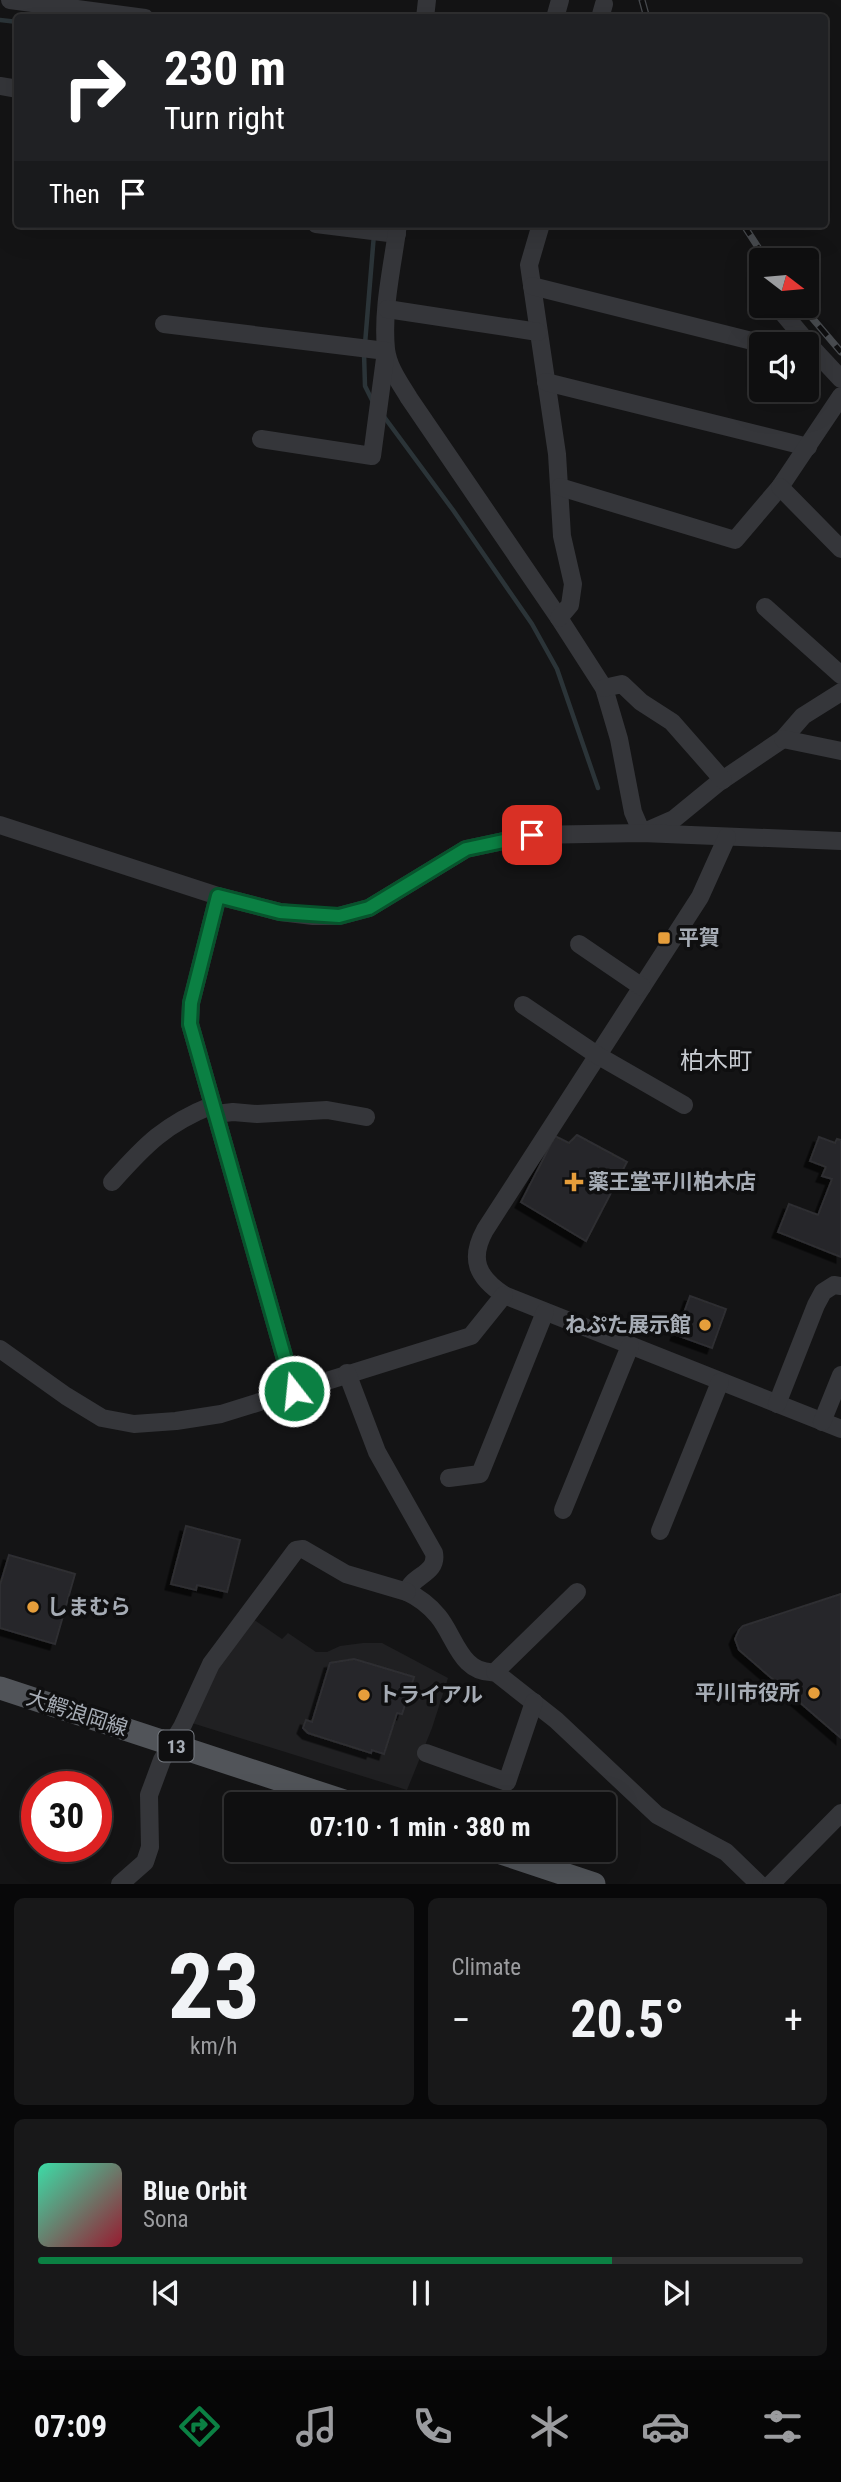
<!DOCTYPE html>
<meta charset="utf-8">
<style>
body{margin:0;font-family:"Roboto Condensed","Noto Sans JP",sans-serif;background:#181819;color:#f1f3f6;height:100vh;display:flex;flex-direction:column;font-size:26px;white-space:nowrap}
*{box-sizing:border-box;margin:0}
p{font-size:23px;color:#9b9c9f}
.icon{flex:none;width:38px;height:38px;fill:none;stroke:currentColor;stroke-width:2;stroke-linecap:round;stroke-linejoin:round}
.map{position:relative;height:1884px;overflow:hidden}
.sheet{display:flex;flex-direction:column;gap:14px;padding:14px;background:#080809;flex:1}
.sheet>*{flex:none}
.top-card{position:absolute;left:14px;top:14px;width:814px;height:214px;border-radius:7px;box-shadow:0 7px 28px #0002,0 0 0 2px #2f2f30;background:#202124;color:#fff;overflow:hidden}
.needle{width:46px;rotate:106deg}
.buttons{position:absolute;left:749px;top:248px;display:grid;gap:14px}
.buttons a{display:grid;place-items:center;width:70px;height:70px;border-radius:7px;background:#0f0f10;box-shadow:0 7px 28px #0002,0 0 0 2px #2f2f30;font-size:35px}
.speed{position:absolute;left:21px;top:1771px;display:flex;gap:14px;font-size:35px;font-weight:700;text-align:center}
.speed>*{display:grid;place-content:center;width:91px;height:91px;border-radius:50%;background:#0f0f10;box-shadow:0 7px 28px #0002,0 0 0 2px #2f2f30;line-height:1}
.speed .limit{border:10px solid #d22;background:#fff;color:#111}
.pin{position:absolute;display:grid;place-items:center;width:60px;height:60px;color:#fff;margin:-30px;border-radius:14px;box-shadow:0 4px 10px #0006}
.me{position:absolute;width:77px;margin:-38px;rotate:344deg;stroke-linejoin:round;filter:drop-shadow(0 0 5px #0008)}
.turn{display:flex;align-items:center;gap:24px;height:147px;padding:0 35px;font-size:32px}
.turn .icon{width:91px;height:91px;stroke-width:2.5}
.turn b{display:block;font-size:49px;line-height:60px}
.then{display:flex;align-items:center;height:66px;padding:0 35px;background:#0003;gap:14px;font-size:26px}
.big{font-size:52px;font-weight:700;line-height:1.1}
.sheet .widget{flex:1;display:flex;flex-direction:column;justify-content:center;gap:10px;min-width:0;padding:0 24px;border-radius:10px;background:#181819}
.sheet .dial{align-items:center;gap:0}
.dial b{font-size:91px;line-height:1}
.song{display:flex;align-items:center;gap:21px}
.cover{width:84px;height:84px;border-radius:10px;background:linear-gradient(135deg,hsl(160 70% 55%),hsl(350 70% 35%))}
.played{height:7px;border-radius:4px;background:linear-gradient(90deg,#0b8043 75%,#2f2f30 75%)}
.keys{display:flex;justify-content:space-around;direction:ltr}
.heat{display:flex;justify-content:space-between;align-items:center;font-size:38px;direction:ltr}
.sheet .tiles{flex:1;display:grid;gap:14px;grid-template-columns:1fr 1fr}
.widget:last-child{grid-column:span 2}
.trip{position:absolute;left:224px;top:1792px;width:392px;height:70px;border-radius:7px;background:#0f0f10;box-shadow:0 7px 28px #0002,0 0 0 2px #2f2f30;font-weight:700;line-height:70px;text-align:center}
.dock{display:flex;height:112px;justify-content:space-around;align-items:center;background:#060606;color:#9b9c9f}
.dock .icon{width:49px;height:49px}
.dock .active{color:#0b8043}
.dock b{font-size:32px;color:#f1f3f6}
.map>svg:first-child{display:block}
.built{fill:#202022}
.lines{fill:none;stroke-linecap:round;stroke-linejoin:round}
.stream{stroke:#2b3438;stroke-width:4.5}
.building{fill:#272729;stroke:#2e2e31;stroke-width:2;filter:url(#shadow)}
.minor{stroke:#35363a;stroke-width:18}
.major{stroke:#515459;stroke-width:23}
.rail-casing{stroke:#484b4f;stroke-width:7}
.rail{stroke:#0f0f10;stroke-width:4.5;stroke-dasharray:13;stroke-linecap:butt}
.route-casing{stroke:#07532c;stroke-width:18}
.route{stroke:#0b8043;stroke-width:12}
.poi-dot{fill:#e69e3b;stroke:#0f0f10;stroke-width:2.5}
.labels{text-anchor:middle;stroke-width:7;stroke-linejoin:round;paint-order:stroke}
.shield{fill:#0f0f10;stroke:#797d84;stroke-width:2}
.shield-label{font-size:19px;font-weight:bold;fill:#a6acb5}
.poi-label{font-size:21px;font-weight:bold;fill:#a6acb5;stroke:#0f0f10;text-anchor:start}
.street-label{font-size:21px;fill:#a6acb5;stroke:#0f0f10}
.quarter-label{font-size:24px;fill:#c7cbd1;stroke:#0f0f10}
</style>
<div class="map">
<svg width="841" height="1884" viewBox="0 0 841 1884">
<defs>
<filter id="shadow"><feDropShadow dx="-5.5" dy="5.5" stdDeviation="0" flood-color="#0009"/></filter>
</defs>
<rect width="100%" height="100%" fill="#141415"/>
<polygon class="built" points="253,1619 282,1639 288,1633 316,1652 327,1652 340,1646 363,1643 382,1643 448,1678 432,1728 407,1790 192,1723 213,1669"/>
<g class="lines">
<g class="stream">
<polyline points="0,20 18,22"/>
<polyline points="365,344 374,234"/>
<polyline points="364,353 365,386 373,402"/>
<polyline points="382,414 453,510 532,624 557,669 598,788"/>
</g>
</g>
<g class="building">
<polygon points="577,1135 627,1162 586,1241 521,1202 555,1136 569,1143"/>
<polygon points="819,1137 835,1143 837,1139 841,1140 841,1257 778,1232 789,1204 818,1215 832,1179 822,1176 826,1167 810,1161"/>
<polygon points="690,1296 726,1309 712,1348 676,1335"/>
<polygon points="186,1526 240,1540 227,1592 197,1585 196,1590 171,1584"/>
<polygon points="9,1555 75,1574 55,1644 0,1628 0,1585"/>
<polygon points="841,1594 841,1738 739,1650 735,1639 739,1630 743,1626"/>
<polygon points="354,1659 414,1677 402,1714 397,1713 384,1754 372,1750 371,1753 308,1733 303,1728 306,1720 312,1722 330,1663"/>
</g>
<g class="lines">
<g class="minor">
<polyline points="10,0 145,18"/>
<polyline points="425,18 427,0"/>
<polyline points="555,18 560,0"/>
<polyline points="600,18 604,4"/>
<polyline points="0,86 18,89"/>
<polyline points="316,224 397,234"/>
<path d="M398,224C393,264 382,308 386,349C388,367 400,383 409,398L559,618L604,688L619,739L633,812L642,833L674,819L718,783L783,739L803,716L841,692"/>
<polyline points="541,224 529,265 557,454 562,536 573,584 570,605 559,618"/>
<polyline points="532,286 768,345"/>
<polyline points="777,306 813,349"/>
<polyline points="387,309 538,332"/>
<polyline points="164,324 386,351 372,456 261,439"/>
<polyline points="807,352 813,349 841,379"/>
<polyline points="546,382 808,447"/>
<polyline points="560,487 735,540 780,487 841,396"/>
<polyline points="780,487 841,549"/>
<polyline points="765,607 841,675"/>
<polyline points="604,688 622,684 641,702 672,722 723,780"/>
<polyline points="783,739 841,751"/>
<polyline points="0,825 218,896 280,912 313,916 339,916 369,908 466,849 532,835 642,833 841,841"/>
<path d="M727,837L700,897L485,1230C469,1259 477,1277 504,1295L841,1429"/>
<polyline points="218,896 191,1003 190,1024 294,1391"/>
<polyline points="579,944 642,987"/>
<polyline points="523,1005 597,1055 684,1105"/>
<polyline points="216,1114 233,1112 257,1114 327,1110 366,1117"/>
<path d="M112,1182C145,1145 165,1124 213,1105"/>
<polyline points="0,1349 66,1396 102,1418 134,1424 176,1421 221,1414 471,1336 504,1295"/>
<path d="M347,1373L377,1452L434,1553C438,1574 412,1575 407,1592C420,1598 429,1605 438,1616C455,1636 461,1675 495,1672"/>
<polyline points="777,1404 816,1305 823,1292 834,1285 841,1286"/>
<polyline points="822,1422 841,1375"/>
<polyline points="449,1478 480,1474 545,1312"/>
<polyline points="563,1510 630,1346"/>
<polyline points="660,1531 720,1382"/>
<polyline points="577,1592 495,1672 556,1720 657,1815 726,1852 759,1884"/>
<polyline points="426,1753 507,1782 534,1702"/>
<polyline points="120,1884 145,1862 150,1847 149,1795 162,1760 182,1727 211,1664 296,1550 303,1549 346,1574 407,1592"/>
<polyline points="771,1884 841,1813"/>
</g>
<g class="major">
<polyline points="0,1688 353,1804"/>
<polyline points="492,1850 594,1884"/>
</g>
<g class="rail-casing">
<g id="rail">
<polyline points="642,0 647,18"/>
<polyline points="743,224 767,261"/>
<polyline points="802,306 841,352"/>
</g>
</g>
<use href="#rail" class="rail"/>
</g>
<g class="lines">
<g class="route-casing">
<polyline id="route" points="294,1391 190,1024 191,1003 218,896 280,912 339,916 369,908 466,849 532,835"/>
</g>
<use href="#route" class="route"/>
</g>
<g class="poi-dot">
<rect x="657" y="931" width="14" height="14" rx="3.5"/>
<path d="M570.5 1171.5h7v7h7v7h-7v7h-7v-7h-7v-7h7z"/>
<circle cx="705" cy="1325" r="7"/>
<circle cx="33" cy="1607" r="7"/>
<circle cx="814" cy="1693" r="7"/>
<circle cx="364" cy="1695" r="7"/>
</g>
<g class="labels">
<rect class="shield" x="158.5" y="1730.5" width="35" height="31" rx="5"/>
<g class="shield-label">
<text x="176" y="1753">13</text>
</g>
<g class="poi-label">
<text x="678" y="945">平賀</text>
<text x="588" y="1189">薬王堂平川柏木店</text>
<text x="691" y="1332" text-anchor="end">ねぷた展示館</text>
<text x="47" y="1614">しまむら</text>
<text x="800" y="1700" text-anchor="end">平川市役所</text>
<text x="378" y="1702">トライアル</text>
</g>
<g class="street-label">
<text transform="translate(77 1713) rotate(18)" y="7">大鰐浪岡線</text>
</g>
<g class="quarter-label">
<text x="716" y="1069">柏木町</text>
</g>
</g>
</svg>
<div class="buttons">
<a><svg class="needle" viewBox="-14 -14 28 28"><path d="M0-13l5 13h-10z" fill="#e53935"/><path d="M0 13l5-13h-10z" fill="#9b9c9f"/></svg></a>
<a><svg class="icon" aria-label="sound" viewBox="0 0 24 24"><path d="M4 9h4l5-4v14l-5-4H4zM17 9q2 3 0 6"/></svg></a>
</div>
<div class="speed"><div class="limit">30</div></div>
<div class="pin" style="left:532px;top:835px;background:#d93025"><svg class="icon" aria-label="arrive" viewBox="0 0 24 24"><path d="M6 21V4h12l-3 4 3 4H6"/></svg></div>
<svg class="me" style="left:294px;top:1391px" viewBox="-20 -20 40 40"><circle r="17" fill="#0b8043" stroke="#fff" stroke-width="3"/><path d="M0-11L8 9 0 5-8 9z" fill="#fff"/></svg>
<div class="trip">07:10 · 1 min · 380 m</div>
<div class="top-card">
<div class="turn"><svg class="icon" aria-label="right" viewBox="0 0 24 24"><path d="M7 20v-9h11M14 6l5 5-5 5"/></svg><div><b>230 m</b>Turn right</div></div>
<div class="then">Then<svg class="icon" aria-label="arrive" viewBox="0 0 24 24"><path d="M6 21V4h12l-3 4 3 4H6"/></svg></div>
</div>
</div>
<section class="sheet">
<div class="tiles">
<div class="widget dial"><b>23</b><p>km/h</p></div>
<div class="widget"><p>Climate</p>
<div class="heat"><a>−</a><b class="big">20.5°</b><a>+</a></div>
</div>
<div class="widget">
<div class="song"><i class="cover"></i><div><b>Blue Orbit</b><p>Sona</p></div></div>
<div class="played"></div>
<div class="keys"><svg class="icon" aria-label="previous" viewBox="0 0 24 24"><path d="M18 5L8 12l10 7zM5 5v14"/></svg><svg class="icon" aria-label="pause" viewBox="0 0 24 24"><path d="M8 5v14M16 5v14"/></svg><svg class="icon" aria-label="next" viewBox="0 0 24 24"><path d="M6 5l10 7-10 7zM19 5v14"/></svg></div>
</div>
</div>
</section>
<nav class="dock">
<b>07:09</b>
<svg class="icon active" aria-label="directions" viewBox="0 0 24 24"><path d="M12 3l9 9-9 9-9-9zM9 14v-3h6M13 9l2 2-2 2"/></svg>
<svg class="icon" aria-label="music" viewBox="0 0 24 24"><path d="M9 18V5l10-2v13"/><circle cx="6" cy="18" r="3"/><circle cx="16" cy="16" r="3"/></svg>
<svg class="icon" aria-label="phone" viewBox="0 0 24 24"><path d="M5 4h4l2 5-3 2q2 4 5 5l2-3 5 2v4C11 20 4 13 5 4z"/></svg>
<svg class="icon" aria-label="climate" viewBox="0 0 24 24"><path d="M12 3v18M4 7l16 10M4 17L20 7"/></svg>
<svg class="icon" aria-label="car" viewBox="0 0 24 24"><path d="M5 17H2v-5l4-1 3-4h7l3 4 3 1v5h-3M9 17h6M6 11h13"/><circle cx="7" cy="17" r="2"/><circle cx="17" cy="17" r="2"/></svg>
<svg class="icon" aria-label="filters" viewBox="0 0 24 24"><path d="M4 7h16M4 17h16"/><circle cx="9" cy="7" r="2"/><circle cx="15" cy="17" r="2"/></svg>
</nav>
